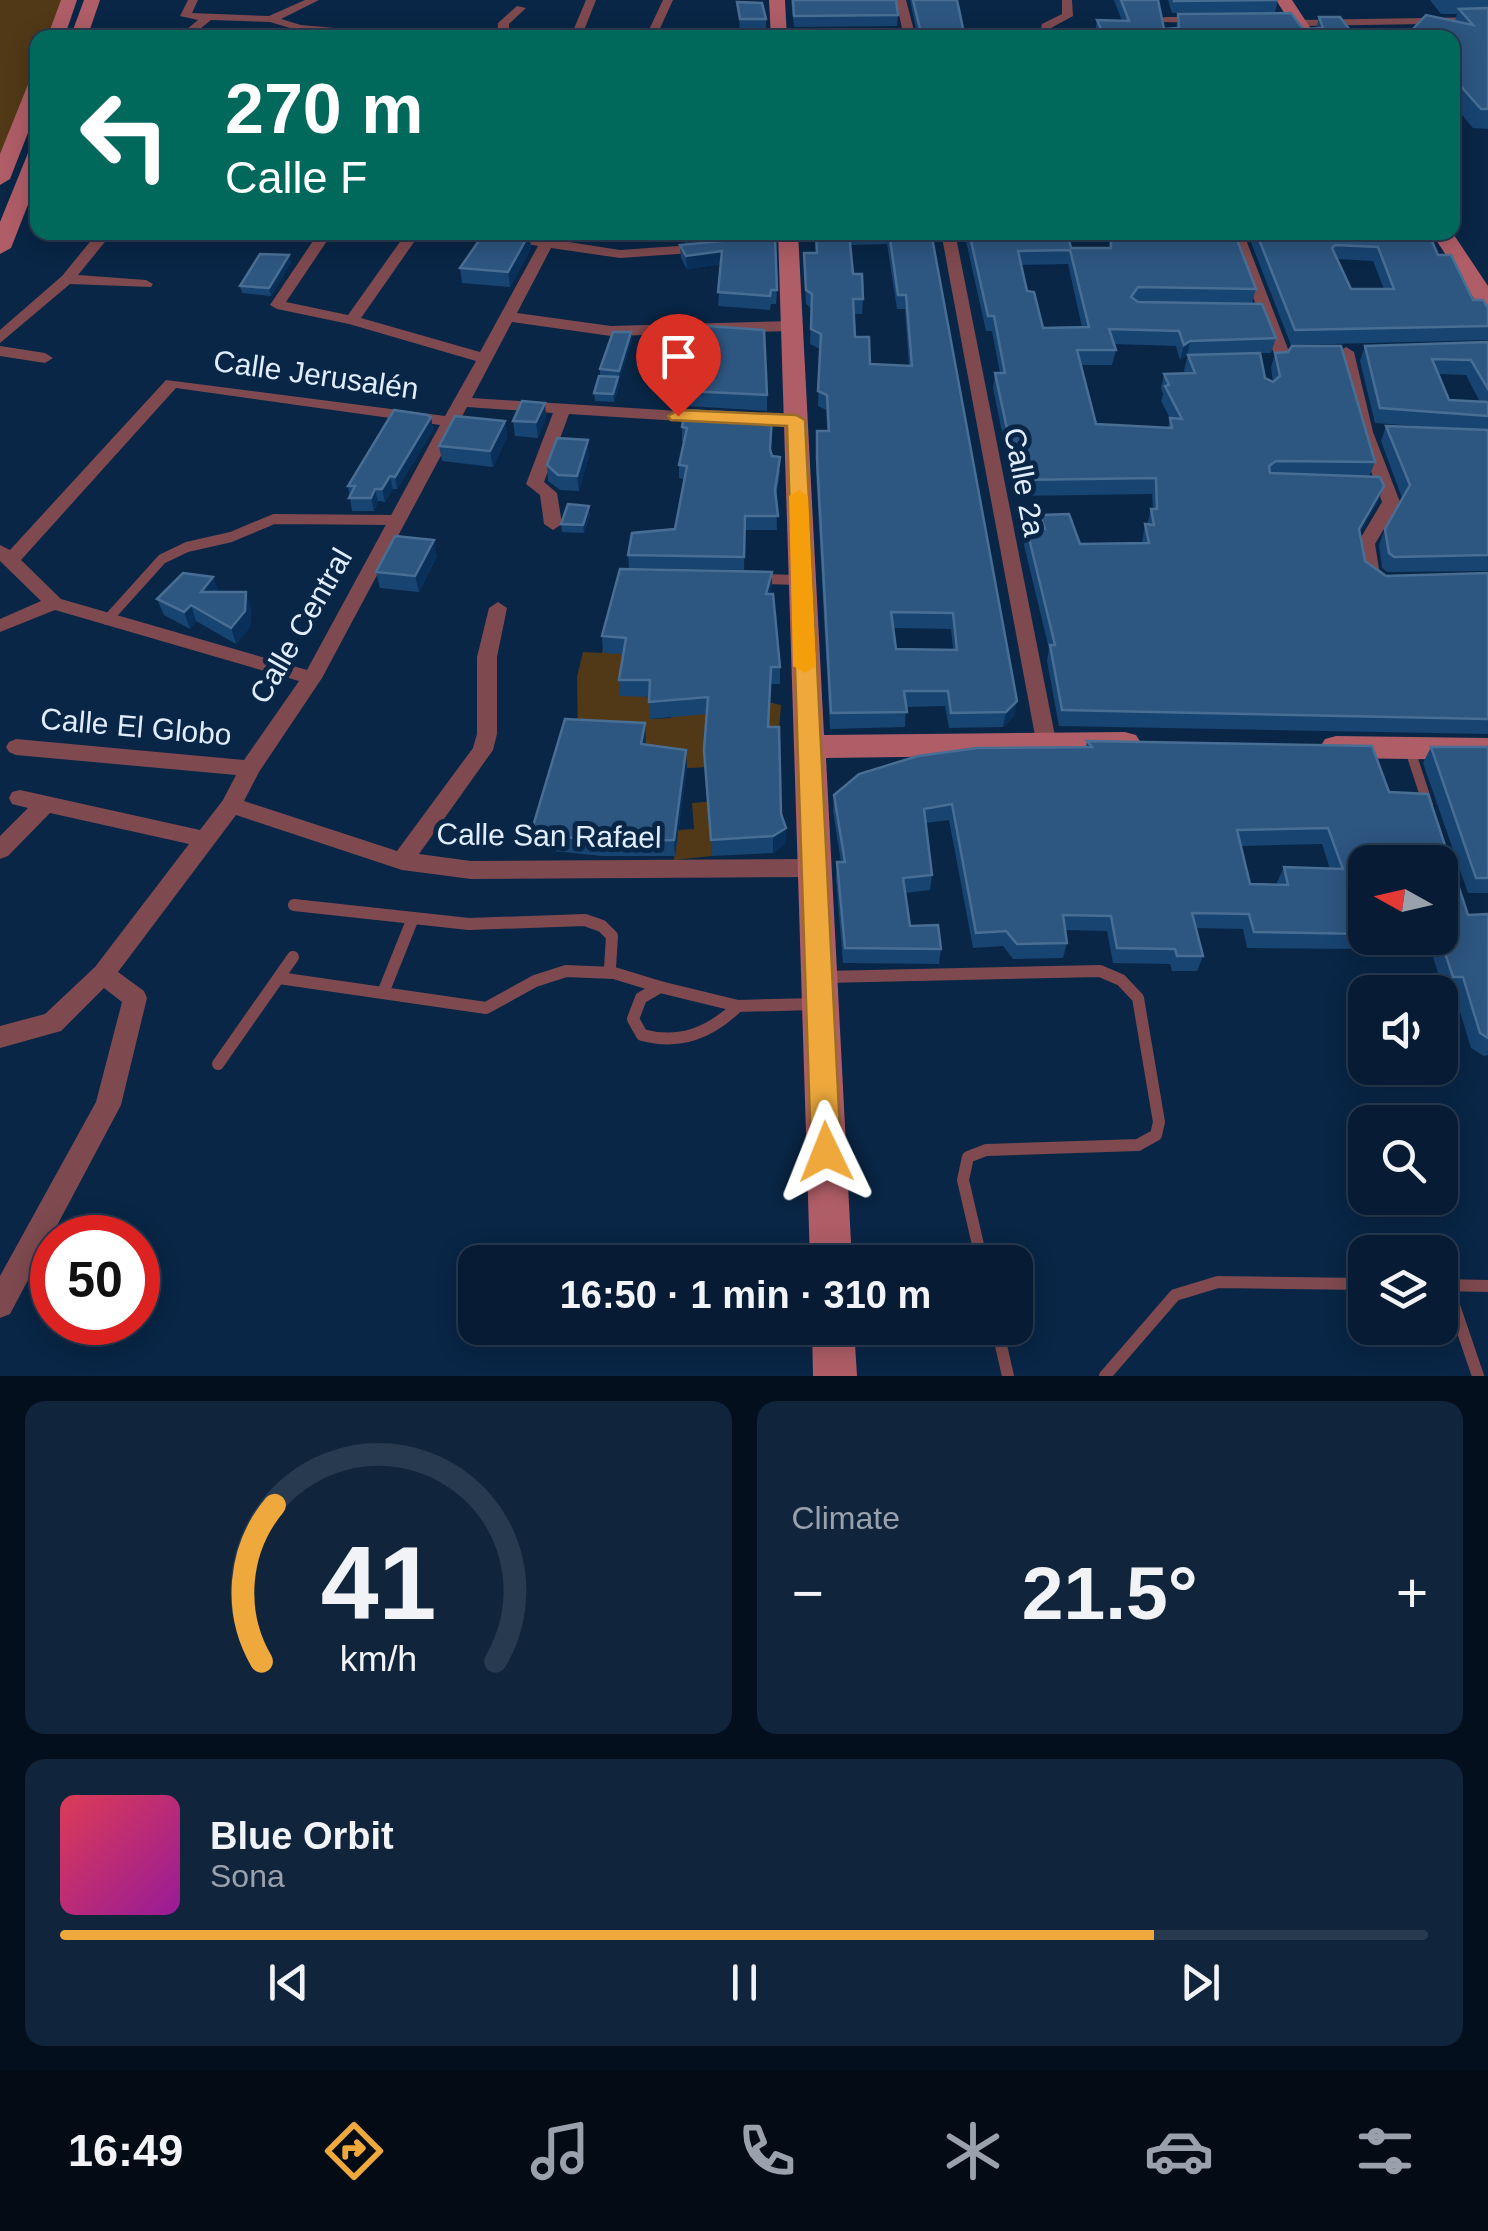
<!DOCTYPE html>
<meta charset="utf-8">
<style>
body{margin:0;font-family:Helvetica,sans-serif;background:#10253c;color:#f1f3f6;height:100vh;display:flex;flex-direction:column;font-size:38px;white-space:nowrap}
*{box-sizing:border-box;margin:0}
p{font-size:32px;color:#98a1ac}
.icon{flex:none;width:55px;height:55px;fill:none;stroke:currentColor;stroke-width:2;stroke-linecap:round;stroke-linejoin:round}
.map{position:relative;height:1376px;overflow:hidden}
.sheet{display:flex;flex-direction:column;gap:25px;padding:25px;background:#040f1d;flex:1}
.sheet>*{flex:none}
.banner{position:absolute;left:30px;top:30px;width:1430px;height:210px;border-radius:20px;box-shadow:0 5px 25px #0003,0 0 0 2px #283a4f;background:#00695c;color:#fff;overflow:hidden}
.needle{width:65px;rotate:278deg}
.buttons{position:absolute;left:1348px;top:845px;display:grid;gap:20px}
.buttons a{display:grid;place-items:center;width:110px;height:110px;border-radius:20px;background:#071c34;box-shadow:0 5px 25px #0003,0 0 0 2px #283a4f;font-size:50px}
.speed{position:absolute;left:30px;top:1215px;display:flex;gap:20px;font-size:50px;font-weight:700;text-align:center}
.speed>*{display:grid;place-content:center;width:130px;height:130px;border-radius:50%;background:#071c34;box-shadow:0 5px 25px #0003,0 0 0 2px #283a4f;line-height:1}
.speed .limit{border:15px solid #d22;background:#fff;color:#111}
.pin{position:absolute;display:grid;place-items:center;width:85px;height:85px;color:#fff;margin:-102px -42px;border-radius:50% 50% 50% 0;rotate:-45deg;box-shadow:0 0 10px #0007}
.pin .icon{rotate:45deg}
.me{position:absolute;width:110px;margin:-55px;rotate:358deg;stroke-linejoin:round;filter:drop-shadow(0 0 8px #0008)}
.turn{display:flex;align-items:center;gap:35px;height:210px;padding:0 30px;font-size:45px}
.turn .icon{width:130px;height:130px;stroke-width:2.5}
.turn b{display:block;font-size:70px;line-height:85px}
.big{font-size:75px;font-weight:700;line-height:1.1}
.sheet .card{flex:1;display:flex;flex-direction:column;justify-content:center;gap:15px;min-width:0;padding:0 35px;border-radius:20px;background:#10253c}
.sheet .dial{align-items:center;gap:0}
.dial svg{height:260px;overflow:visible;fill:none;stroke:#283a4f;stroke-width:7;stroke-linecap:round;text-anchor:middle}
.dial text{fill:#f1f3f6;stroke:none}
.song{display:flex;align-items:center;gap:30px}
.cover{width:120px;height:120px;border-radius:15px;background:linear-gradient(135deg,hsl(350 70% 55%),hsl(300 70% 35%))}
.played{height:10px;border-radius:5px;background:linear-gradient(90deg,#eea83c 80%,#283a4f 80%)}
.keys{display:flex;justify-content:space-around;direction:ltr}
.heat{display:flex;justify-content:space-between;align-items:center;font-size:55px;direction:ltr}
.sheet .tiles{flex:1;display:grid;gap:25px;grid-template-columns:1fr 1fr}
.card:last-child{grid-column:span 2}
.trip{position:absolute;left:458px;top:1245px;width:575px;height:100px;border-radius:20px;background:#071c34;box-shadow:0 5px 25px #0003,0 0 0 2px #283a4f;font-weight:700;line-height:100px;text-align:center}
.tab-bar{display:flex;height:160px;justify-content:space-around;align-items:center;background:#030b15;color:#98a1ac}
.tab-bar .icon{width:70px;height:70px}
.tab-bar .on{color:#eea83c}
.tab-bar b{font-size:45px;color:#f1f3f6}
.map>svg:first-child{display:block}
.green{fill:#513917}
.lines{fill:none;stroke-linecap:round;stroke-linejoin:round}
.lane-far3{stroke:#7e4a4f;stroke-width:6}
.lane-far2{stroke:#7e4a4f;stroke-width:8}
.lane-far1{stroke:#7e4a4f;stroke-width:10}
.lane{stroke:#7e4a4f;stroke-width:12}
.street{fill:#7e4a4f;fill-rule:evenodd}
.secondary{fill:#af5d66;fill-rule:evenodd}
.wall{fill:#184472;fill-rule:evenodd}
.shaded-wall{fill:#09305a}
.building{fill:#2d5681;stroke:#496e94;stroke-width:2.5;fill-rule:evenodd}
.route{fill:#eea83c;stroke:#9b6d27;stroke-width:2.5}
.slow{fill:#f59e0b}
.labels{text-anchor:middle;stroke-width:10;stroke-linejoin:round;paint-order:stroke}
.street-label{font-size:30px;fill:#dfedfe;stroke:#092646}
</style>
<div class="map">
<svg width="1488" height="1376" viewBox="0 0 1488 1376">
<rect width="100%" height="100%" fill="#092646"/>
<g class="green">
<polygon points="0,0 63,0 48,37 38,38 37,65 0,162"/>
<path d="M634,629L651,697V719L671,718L673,681L781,705L778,743C756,751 733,762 710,766C666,775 618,750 578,736L577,677L583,652L602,653L606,637Z"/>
<polygon points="780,796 784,830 711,835 712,856 674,860 678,830 694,829 692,803"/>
</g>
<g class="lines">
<polyline class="lane-far3" points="1300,23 1488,20"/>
<polyline class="lane-far2" points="271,520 394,520"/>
<g class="lane-far1">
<polyline points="762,579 800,580"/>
<polyline points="107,620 162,559 187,547 231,537 274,519 394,520"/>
<polyline points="1410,750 1428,805"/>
</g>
<g class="lane">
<polyline points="294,905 469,924 585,920 602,926 612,936 610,968"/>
<polyline points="824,977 1100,971 1121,980 1138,998 1159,1122 1156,1135 1138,1145 986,1150 968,1157 963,1180 982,1262"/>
<polyline points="279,978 486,1008 535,981 566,971 614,973 660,987"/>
<path d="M660,987L738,1006C710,1033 680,1045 642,1035L633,1019L641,998Z"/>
<polyline points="383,993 413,918"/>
<polyline points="738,1006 815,1004"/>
<polyline points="218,1064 293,957"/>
<polyline points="1441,1285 1488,1286"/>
<polyline points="1447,1285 1478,1376"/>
<polyline points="997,1328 1008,1376"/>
<polyline points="1105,1376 1175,1295 1218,1282 1365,1284"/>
</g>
<g class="street">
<polygon points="188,0 198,0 192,13 269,16 305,0 319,0 281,19 301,25 448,38 388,38 300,31 270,22 211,20 189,38 176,38 198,20 180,16"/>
<polygon points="586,0 596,0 581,38 570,38"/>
<polygon points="663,0 673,0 657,35 837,31 843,34 831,38 645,38"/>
<polygon points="896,0 906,0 916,38 904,38"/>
<polygon points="1062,0 1072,0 1073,16 1051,28 1051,38 1039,38 1042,24 1062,14"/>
<polygon points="517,6 526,8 509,24 509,38 497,38 498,23"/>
<polygon points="1165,17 1205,17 1211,20 1205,23 1161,22 1161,18"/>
<polygon points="98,232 113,232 78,275 146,280 153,284 151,287 70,284 0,343 0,330 62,276"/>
<path d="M319,232H333L286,302L348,315L407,232H421L361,318L480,352L538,246L466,232H504L543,238L546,232H560L556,240L620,250L706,244L713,248L706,252L620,258L551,248L517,313L611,326L792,321L800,326L792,331L611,336L512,322L472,398L711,413L719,418L711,423L569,414L544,482L557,493L562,524L553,530L544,524L540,495L526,484L553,413L467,407L322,678L259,772L244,801L397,851L473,748L477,734V657L489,608L498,602L507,608L497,657V734L493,750L419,854L471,861L814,859L822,862L825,868L822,874L814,877L471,879L402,870L236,815L118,972L144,991L147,998L121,1105L10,1314L0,1318V1276L96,1102L122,1002L104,988L61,1031L0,1048V1026L45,1014L95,967L189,844L50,813L8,856L0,859V836L28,808L12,804L9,798L12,792L20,790L200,830L223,800L236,775L16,755L9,752L6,747L9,742L16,739L244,760L299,681L55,610L0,632V619L41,601L0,561V545L10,550L166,380L445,416L476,361L349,324L277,309L270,305ZM176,388L440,425L307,670L61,599L21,560Z"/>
<polygon points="941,232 955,232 1056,741 1053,746 1039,746 1036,741"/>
<polygon points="1229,232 1243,232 1288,349 1310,350 1310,356 1282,359 1274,354"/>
<polygon points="0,346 45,353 53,358 45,363 0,356"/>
<polygon points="1346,347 1354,352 1373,432 1400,502 1375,544 1379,569 1394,582 1385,588 1361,572 1357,544 1382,502 1357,432 1338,352"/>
<polygon points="745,414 796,416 804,421 796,426 739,422 739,416"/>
</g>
<g class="secondary">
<polygon points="61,0 77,0 64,38 47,38"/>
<polygon points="84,0 100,0 87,38 70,38"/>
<polygon points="769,0 785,0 787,38 771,38"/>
<polygon points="1276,0 1292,0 1317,38 1300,38"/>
<polygon points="38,77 38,107 10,179 0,185 0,154 29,82"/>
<polygon points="38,147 38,179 11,248 0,254 0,222 28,153"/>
<polygon points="778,232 798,232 824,735 1125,732 1136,735 1141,743 1136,751 1125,754 826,758 852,1262 810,1262"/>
<polygon points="1431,232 1452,232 1488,286 1488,310 1480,308"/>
<polygon points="1336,736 1488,738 1488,760 1336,758 1325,755 1320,747 1325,739"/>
<polygon points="812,1328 854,1328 857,1376 813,1376"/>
</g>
</g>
<g class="wall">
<polygon points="791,0 896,0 898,15 897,26 794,27"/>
<polygon points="910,0 957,0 965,38 811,38 811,31 916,29"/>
<polygon points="1114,0 1158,0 1164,29 1176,28 1178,14 1303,29 1316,29 1319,17 1356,38 1097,38 1095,33 1097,20 1122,21"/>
<polygon points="1168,0 1278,0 1275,12 1172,13"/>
<polygon points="1430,0 1488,0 1488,129 1473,128 1452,103 1452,38 1410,38 1413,29 1455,21 1457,14 1441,14"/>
<polygon points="737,2 766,19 766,29 740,30"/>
<polygon points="684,232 772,232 772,235 685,243"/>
<path d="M814,232H931L1014,716L1003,727L949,728L945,706L906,707L905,727L830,729L816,473L817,431H827L826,410L818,406L820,349L810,344L811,308L806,304L804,267V253H816ZM887,244L897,309H905L909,366L870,364L855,337L854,314H862L863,299L853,274L850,245ZM893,628L951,629L953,649H896Z"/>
<path d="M964,232H1067L1071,248H1109L1111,234L1144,237L1141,232H1234L1256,289L1252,303L1276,338L1271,353L1226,354L1273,382L1271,368L1275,353L1375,462L1369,477L1378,502L1360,533L1365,561L1386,576L1488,573V734L1059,726L1047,661L1049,649L1024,545L1027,530L1038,529L1040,515L1080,544L1142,543L1145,524L1147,525L1151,509H1153L1152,494L1015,496L993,388L995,373H1000L992,331H986ZM1068,264L1082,327L1043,328L1027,291L1021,265ZM1114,344L1176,346L1180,360L1188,355L1184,370L1185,373L1164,374L1161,388L1163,394L1161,401L1170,418L1168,428L1096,424L1081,365H1112L1116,350Z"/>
<path d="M1247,232H1428L1438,255L1473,300L1488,308V340L1291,345ZM1337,259L1373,261L1384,289H1351Z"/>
<polygon points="529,234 531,248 510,287 462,283 460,268"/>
<polygon points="680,245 777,290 776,304 771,304 770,310 718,306 721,264 687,269 681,258"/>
<polygon points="289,255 291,263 271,296 242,293 240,286"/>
<polygon points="632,339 618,378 619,385 614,402 595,401 594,393 600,376 600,369"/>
<path d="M1488,342V571L1387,572L1382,568L1379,545L1385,529L1402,498L1381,441L1386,426L1442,428L1375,423L1360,361L1365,346ZM1438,374L1466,375L1480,402L1449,400Z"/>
<polygon points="687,391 767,395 767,411 687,406"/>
<polygon points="545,403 546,418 538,438 515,436 513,421"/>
<polygon points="685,410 770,450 772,456 780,471 776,498 777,530 745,530 744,570 629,568 628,555 675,529 684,479 679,478 679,465 684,441 682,441 682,427"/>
<polygon points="431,417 433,430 397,489 393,489 385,502 378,501 374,511 352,511 348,486"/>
<polygon points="505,421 507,437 493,467 442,461 439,446"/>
<polygon points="589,456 579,491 560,490 548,481 547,465"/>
<polygon points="590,514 584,533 562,532 561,524"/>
<polygon points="437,556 419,592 380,588 376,572"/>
<polygon points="772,572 770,594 780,667 780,684 771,684 768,727 781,814 786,828 785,844 773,853 712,856 705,767 707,714 650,719 649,697 620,696 619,680 623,654 603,653 602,636"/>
<polygon points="218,592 251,608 250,627 236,644 196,621 190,629 164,615 157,599"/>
<polygon points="646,739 645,744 687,766 675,856 602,856 533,849 531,833"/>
<path d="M1087,741L1372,746L1389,792L1428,794L1468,915L1488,914V1055L1484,1056L1471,1048L1454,992H1444L1430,947L1364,942L1361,949L1247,948L1243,929L1196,928L1203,956L1197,971H1172L1170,964L1113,963L1107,931L1065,930L1067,943L1063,958L1013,959L1003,946L973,948L949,820L926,823L932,875L930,890L905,893L910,926L938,925L941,949L939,964L843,963L836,878L837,862H841L833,811L834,795L859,774L918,756L977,748L1086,747ZM1322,844L1330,869L1284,867L1277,882L1278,885L1250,884L1241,846ZM1365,862H1440V938H1365Z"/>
<polygon points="1431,747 1488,747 1488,893 1468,893 1423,763"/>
</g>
<g class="shaded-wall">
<polygon points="529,234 531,248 510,287 508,272"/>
<polygon points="722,251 722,264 687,269 686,256"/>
<polygon points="289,255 291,263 271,296 269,288"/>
<polygon points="631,332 632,339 620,379 619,371"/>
<polygon points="1190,341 1187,356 1180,360 1184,345"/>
<polygon points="618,377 619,385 614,402 613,394"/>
<polygon points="545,403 546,418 538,438 536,422"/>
<polygon points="431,417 433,430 397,489 395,477"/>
<polygon points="505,421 507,437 493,467 490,451"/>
<polygon points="588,440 589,456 579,491 577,476"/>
<polygon points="390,476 393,489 385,502 382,489"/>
<polygon points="1384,486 1378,502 1353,545 1359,529"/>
<polygon points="375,489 378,501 374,511 371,498"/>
<polygon points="589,506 590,514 584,533 583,525"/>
<polygon points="434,540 437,556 419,592 415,576"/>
<polygon points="772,572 772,588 766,610 766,594"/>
<polygon points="213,577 219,593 201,592"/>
<polygon points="246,592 251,608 250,627 236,644 231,628"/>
<polygon points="191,605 196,621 190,629 184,612"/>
<polygon points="1017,701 1014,716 1003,727 1006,712"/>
<polygon points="645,723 646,739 642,760 641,744"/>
<polygon points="686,750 687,766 675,856 674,840"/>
<polygon points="786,828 785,844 773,853 773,836"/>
</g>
<g class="building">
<polygon points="793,0 896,0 898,15 794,16"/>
<polygon points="913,0 957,0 965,38 812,38 811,31 920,29"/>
<polygon points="1121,0 1158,0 1164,29 1179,28 1178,14 1291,13 1303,29 1323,28 1319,17 1340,17 1356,38 1105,38 1097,20 1129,21"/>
<polygon points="1174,0 1278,0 1174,1"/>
<polygon points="737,2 762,3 766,19 740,19"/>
<polygon points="1488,8 1488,109 1481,109 1452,76 1452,38 1420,38 1413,29 1426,15 1473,25 1459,9"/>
<polygon points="602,33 637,35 635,38 586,38 599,37"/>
<polygon points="485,232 529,234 508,272 460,268"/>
<path d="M816,232H849L853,274H862L863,299H853L855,337H869L870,364L912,366L906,295H898L889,232H931L1017,701L1006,712L951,713L948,691H904L907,712L831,713L817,458V431H829L827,395L818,391L821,334L811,329L812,294L806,290L804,253H817ZM891,612L953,613L957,650L896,649Z"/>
<path d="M969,232H1067L1071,248H1111V234L1156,238L1152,232H1234L1256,289L1138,287L1131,297L1138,302L1262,304L1276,338L1190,341L1184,345L1179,331L1109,329L1116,350H1077L1096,424L1172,428L1170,418L1182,419L1165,386L1169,385L1164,374L1195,373L1188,355L1260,353L1265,378L1273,382L1280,376L1275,353L1288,352L1292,346H1341L1375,462L1276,461L1269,466L1270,473L1380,477L1384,486L1359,529L1365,561L1386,576L1488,573V719L1062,710L1050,645H1055L1027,530L1045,529L1040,515L1069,514L1080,544L1149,543L1145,524L1154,525L1151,509H1157L1156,478L1018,480L995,373H1005L994,316H988ZM1070,250L1089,327L1043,328L1034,292L1027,291L1018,251Z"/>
<path d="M1256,232H1428L1438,255H1451L1473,300H1483L1488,308V326L1295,330ZM1335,245L1378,247L1394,289H1351L1332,248Z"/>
<polygon points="775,236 777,290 771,290 770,296 718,292 722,251 686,256 680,245"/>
<polygon points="260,254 289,255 269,288 240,286"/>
<polygon points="693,325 764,330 767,395 687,391"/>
<polygon points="613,332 631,332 619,371 600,369"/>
<polygon points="1488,342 1488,389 1471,360 1432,359 1449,400 1488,402 1488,416 1380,408 1365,346"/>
<polygon points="599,376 618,377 613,394 594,393"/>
<polygon points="522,401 545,403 536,422 513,421"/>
<polygon points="394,410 427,415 431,417 395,477 390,476 382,489 375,489 371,498 349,498 355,486 348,486"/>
<polygon points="685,410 772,415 770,449 772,456 780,457 775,490 778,516 745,516 744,557 628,555 632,533 675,529 687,466 679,465 687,428 682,427"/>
<polygon points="455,416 505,421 490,451 439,446"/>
<polygon points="1386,426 1488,430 1488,555 1394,557 1389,553 1385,529 1410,485"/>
<polygon points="557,438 588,440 577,476 558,475 547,465"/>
<polygon points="568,504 589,506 583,525 561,524"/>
<polygon points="395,536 434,540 415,576 376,572"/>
<polygon points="620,569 772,572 766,594 773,594 780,667 771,667 768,727 779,727 781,814 786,828 773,836 711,840 704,750 708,697 649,702 650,680 619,680 626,638 602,636"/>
<polygon points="183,573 213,577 201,592 246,592 245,611 231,628 191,605 184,612 157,599"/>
<polygon points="565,719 645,723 641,744 686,750 674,840 600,841 531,833"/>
<path d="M1087,741L1372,746L1389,792L1428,794L1468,915L1488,914V1038L1480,1033L1463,977H1453L1440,938V862H1365V934L1254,932L1249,914L1192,913L1203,956H1177L1175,949L1117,948L1111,916L1063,915L1067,943L1017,944L1006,931L976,933L952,804L924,809L932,875L903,878L910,926L938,925L941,949L845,948L837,862H845L834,795L859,774L918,756L977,748L1092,747ZM1328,828L1343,869L1284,867L1288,885L1250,884L1237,830Z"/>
<polygon points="1431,747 1488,747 1488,878 1476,878"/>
</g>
<polygon class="route" points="678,410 796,415 805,420 841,1152 837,1162 826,1166 815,1162 811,1152 787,426 671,420 668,416"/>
<polygon class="slow" points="799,490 808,496 816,666 805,673 793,666 789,496"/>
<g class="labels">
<g class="street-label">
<text transform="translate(316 375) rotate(8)" y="10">Calle Jerusalén</text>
<text transform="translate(1024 482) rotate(79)" y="10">Calle 2a</text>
<text transform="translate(301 626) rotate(-60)" y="10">Calle Central</text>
<text transform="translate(136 727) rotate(5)" y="10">Calle El Globo</text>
<text transform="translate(549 836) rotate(1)" y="10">Calle San Rafael</text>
</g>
</g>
</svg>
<div class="buttons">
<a><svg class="needle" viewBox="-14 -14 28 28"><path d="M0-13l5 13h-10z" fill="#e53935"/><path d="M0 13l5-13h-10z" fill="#98a1ac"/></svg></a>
<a><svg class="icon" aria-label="sound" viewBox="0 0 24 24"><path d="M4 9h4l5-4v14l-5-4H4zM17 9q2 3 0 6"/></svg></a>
<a><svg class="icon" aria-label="search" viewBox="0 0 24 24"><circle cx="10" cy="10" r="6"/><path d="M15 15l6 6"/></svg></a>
<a><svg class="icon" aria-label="layers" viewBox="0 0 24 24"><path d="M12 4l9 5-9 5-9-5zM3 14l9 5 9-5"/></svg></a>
</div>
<div class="speed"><div class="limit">50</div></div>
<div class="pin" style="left:678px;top:416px;background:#d93025"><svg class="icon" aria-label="arrive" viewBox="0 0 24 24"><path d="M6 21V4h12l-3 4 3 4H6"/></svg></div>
<svg class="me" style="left:826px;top:1152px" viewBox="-20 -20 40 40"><path d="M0-17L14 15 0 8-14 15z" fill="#eea83c" stroke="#fff" stroke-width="4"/></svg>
<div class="trip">16:50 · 1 min · 310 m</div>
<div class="banner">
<div class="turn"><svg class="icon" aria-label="left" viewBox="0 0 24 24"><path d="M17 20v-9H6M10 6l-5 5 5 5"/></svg><div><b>270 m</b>Calle F</div></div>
</div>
</div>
<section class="sheet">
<div class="tiles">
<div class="card dial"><svg viewBox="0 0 100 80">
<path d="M14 69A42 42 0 1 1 86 69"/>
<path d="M14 69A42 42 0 0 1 18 21" stroke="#eea83c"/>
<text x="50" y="56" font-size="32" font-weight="700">41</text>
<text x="50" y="72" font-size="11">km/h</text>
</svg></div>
<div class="card"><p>Climate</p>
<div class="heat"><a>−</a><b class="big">21.5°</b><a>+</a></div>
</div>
<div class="card">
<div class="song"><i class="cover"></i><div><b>Blue Orbit</b><p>Sona</p></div></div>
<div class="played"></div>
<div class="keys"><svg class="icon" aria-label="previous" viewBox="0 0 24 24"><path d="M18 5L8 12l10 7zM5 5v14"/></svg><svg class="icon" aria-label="pause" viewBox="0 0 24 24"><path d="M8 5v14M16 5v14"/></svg><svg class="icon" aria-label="next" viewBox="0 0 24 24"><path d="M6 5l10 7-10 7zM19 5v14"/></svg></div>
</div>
</div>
</section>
<nav class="tab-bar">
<b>16:49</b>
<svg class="icon on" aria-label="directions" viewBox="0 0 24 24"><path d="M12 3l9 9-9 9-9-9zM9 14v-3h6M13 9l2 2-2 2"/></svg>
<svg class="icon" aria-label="music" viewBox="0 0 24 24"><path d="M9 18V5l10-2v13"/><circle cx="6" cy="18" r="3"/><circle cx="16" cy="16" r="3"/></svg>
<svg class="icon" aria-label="phone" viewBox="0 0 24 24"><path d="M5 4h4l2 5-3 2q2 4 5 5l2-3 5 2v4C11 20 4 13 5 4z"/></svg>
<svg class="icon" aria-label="climate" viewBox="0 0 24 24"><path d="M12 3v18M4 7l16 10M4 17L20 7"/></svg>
<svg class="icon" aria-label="car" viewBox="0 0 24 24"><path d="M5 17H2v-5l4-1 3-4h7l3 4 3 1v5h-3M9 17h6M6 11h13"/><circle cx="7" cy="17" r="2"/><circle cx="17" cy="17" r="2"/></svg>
<svg class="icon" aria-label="filters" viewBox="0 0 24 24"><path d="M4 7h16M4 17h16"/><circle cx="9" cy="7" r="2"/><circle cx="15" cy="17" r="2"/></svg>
</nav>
